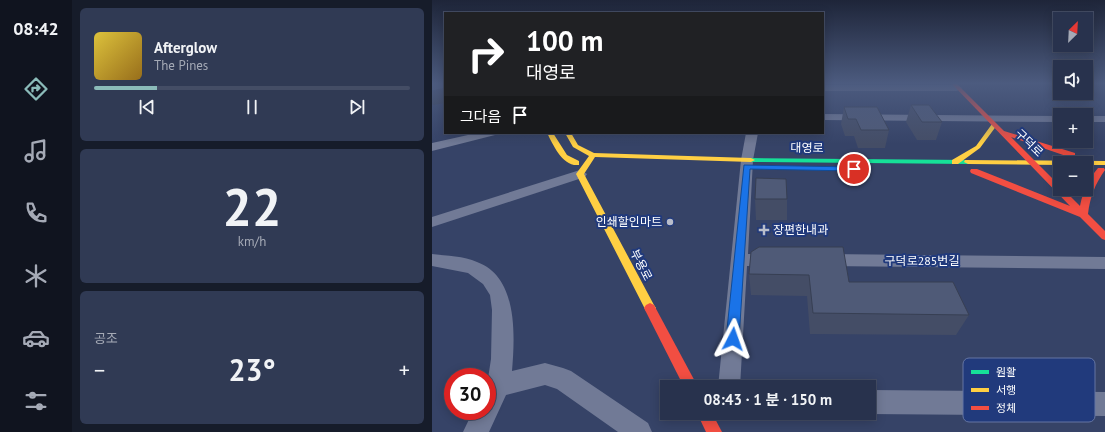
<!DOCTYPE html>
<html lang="ko">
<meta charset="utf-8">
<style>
body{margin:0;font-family:"PT Sans","Noto Sans KR",sans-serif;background:#303a54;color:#f1f3f6;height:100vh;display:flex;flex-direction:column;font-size:15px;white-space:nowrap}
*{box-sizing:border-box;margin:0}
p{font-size:13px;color:#a5aab6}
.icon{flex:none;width:22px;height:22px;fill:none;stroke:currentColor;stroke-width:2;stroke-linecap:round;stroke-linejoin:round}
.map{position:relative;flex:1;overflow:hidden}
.drawer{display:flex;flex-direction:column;gap:8px;padding:8px;background:#161c2a;width:360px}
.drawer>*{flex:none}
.top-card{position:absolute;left:12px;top:12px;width:380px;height:122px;border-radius:0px;box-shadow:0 2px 10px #0003,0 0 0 1px #444d65;background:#202124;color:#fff;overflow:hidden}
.needle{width:26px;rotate:24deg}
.fabs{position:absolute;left:621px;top:12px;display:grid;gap:8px}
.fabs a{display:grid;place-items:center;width:40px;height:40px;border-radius:0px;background:#28324d;box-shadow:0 2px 10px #0003,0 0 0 1px #444d65;font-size:20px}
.speed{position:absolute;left:12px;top:368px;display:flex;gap:8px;font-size:20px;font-weight:700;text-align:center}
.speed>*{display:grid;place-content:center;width:52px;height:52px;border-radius:50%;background:#28324d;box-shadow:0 2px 10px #0003,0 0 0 1px #444d65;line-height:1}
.speed .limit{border:6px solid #d22;background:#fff;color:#111}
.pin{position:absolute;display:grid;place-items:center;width:34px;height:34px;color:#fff;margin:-17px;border:2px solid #fff;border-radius:50%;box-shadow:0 1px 4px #0007}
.me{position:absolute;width:44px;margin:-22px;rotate:4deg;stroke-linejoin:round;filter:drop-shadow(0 0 3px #0008)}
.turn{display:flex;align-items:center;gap:14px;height:84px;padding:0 16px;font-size:18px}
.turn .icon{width:52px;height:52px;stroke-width:2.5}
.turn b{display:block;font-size:28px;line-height:34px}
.then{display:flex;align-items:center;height:38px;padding:0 16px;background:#0003;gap:8px;font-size:15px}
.big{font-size:30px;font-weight:700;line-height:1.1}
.drawer .widget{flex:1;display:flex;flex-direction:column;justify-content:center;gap:6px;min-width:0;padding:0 14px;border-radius:6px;background:#303a54}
.drawer .dial{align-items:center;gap:0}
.dial b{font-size:52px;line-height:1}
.song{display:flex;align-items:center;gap:12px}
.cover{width:48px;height:48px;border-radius:6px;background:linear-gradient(135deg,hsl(50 70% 55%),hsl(40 70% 35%))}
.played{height:4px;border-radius:2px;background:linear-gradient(90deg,#8bbbb9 20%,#444d65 20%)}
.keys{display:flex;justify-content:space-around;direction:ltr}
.heat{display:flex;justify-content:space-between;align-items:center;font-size:22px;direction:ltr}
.trip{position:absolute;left:228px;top:380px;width:216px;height:40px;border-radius:0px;background:#28324d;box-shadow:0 2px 10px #0003,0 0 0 1px #444d65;font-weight:700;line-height:40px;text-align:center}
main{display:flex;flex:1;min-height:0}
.tabs{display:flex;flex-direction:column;width:72px;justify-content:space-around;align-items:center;background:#10141f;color:#a5aab6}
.tabs .icon{width:28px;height:28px}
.tabs .selected{color:#8bbbb9}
.tabs b{font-size:18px;color:#f1f3f6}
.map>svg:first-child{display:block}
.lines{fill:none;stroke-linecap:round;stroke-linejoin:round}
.street{fill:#717a96;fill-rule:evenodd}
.fast{fill:#16e098;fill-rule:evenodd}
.slow{fill:#ffcf43;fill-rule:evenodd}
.jam{fill:#f24e42;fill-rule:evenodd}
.wall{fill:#444d66}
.shaded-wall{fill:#373f53}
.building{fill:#4f5a77;stroke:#373f53}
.route{fill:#1a73e8;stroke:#114b97}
.poi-dot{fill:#b9bdca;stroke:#213a7c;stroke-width:1.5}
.labels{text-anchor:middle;stroke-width:4;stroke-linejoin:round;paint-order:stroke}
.street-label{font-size:12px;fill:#fff;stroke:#213a7c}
.poi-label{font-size:12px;fill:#fff;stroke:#213a7c;text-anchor:end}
.key{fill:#213a7c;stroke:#6475a3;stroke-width:1}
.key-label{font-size:11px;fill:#fff}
</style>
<main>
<nav class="tabs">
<b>08:42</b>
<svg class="icon selected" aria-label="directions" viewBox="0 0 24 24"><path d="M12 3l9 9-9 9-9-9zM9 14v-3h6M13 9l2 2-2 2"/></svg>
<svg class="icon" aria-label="music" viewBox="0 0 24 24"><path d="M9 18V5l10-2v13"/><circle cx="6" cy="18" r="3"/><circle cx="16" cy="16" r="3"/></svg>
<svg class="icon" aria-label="phone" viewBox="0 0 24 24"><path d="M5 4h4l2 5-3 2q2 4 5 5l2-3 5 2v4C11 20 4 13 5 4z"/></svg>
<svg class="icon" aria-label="climate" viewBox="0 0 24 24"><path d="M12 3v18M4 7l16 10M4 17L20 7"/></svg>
<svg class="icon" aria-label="car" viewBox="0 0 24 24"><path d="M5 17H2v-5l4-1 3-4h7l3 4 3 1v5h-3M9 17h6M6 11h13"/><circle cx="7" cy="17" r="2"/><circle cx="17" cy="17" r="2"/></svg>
<svg class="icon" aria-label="filters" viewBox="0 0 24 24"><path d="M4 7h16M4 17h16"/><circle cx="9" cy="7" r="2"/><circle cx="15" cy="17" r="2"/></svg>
</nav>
<section class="drawer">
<div class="widget">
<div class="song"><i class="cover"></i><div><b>Afterglow</b><p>The Pines</p></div></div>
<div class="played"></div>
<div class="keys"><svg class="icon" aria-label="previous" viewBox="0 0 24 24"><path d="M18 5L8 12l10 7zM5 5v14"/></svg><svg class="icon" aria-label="pause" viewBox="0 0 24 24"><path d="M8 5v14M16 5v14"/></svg><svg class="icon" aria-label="next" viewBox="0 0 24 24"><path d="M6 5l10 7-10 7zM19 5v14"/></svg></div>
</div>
<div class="widget dial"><b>22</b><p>km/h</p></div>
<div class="widget"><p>공조</p>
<div class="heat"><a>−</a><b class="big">23°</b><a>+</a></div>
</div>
</section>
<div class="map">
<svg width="673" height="432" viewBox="0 0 673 432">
<rect width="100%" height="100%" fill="#364367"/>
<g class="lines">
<g class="street">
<polygon points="391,85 525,85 530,88 525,91 391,91"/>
<polygon points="391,114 628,116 628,122 391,120"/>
<rect x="654" y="116" width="19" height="6"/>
<polygon points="45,133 65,133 63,135 0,151 0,143"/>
<polygon points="314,133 326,133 321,160 316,254 338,254 344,256 347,260 344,264 338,266 315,266 308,387 286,387 309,160"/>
<polygon points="148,170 155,174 153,177 0,227 0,217"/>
<path d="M0,254C15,256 32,256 45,262C86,277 83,335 80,371L113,363L131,368L139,371L216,423L220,432H186L125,389L113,385L74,395L57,432H31L41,411H55V385L59,359L60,310L58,295L51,284L36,273L0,266Z"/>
<polygon points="394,254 673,257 673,269 394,266 388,264 385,260 388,256"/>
<polygon points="437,390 673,392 673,416 437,414 435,413 437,413"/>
</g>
<polygon class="fast" points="316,158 536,160 540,162 536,164 319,162 316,162"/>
<g class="slow">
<polygon points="562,123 565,125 548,148 526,164 520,164 520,160 544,146 560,124"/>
<path d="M115,133H121L135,155L147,161V165C130,167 121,144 115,133Z"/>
<polygon points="133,133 139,133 146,145 162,153 319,158 323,160 319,162 163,157 152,174 222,305 224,308 222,311 218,313 214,311 144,174 157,156 141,147"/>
<polygon points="533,160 673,161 673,165 654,165 654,163 628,163 628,165 536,164 532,162"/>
</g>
<g class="jam">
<path d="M519,83H524L572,131L643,153V157H637L579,137L628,186V189H631L648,206C651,191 656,180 666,168H672L673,170C663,184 658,197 656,214L673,231V240L670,239L648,217L539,173L538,171L539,169H545L638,206Z"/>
<polygon points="218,303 222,305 266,387 252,387 212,308 214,305"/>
<polygon points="265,413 280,413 290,432 274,432"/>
</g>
</g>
<g class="wall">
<polygon points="479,105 510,122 504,140 485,140 474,122"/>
<polygon points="412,107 457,130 453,148 426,148 422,136 413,136 409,124"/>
<polygon points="323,199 355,199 355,220 324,220"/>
<polygon points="319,252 417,282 537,315 524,335 378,334 375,296 319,295 317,274"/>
</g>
<polygon class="shaded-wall" points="13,88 13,103 1,105 0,104 0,91"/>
<g class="building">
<polygon points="0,83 13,83 13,88 0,91"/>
<polygon points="479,105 497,105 510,122 490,122"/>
<polygon points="412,107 445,107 457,130 429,130 424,119 416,119"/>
<polygon points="324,178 354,179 355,199 323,199"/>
<polygon points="327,247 411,247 417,282 521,282 537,315 381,313 377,275 317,274 319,252"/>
</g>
<linearGradient id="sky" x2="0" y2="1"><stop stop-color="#1e2539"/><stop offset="0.58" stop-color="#4c5b7f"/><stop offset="1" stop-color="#4c5b7f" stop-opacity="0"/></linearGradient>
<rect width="673" height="144" fill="url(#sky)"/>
<polygon class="route" points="312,165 422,167 426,169 422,171 318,169 307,339 305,343 301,345 296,343 294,339"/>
<g class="poi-dot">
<circle cx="238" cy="222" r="4"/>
<path d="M330 224h4v4h4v4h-4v4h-4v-4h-4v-4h4z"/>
</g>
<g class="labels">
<g class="street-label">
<text transform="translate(597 143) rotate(44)" y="4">구덕로</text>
<text transform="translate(375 148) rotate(1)" y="4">대영로</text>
<text x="490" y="265">구덕로285번길</text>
<text transform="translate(209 265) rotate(63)" y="4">부용로</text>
</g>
<g class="poi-label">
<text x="230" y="226">인쇄할인마트</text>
<text x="341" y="234" text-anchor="start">장편한내과</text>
</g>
</g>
<rect x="531" y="358" width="132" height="64" rx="6" class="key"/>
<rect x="539" y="370" width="18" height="4" fill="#16e098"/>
<rect x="539" y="388" width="18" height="4" fill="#ffcf43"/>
<rect x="539" y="406" width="18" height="4" fill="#f24e42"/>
<g class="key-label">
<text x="564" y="376">원활</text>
<text x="564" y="394">서행</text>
<text x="564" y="412">정체</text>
</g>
</svg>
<div class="fabs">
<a><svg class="needle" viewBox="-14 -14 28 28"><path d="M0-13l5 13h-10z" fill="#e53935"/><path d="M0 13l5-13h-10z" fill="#a5aab6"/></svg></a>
<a><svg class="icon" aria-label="sound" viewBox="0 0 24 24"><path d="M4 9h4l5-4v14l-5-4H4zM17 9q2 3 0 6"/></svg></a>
<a>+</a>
<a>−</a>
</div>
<div class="speed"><div class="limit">30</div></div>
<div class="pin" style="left:422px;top:169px;background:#d93025"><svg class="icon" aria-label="arrive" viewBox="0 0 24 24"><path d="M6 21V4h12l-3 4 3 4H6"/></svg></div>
<svg class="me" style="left:301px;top:339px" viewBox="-20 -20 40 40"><path d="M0-17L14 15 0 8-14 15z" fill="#1a73e8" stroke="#fff" stroke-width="4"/></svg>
<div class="trip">08:43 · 1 분 · 150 m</div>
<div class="top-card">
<div class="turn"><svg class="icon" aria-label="right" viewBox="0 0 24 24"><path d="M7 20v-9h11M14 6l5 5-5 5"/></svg><div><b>100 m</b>대영로</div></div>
<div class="then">그다음<svg class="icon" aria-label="arrive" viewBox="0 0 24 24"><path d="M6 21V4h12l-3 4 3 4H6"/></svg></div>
</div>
</div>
</main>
